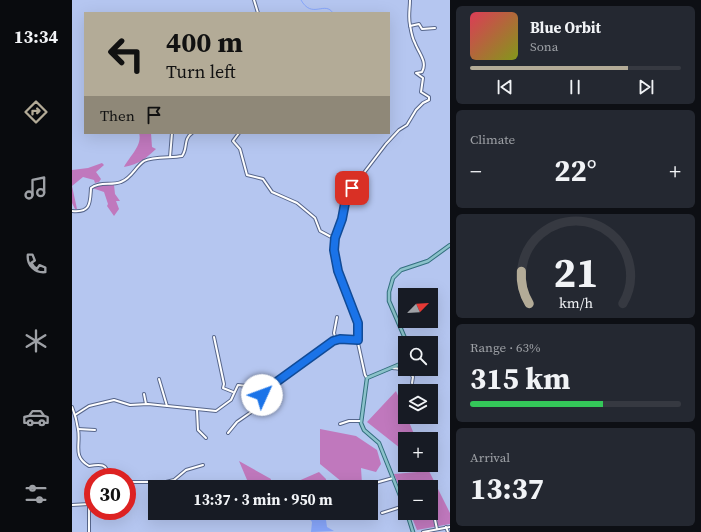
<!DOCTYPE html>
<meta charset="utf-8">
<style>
body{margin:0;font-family:"Source Serif 4",serif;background:#242831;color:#f1f3f6;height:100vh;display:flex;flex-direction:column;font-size:15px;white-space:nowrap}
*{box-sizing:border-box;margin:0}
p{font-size:13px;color:#9ea1a6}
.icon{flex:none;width:22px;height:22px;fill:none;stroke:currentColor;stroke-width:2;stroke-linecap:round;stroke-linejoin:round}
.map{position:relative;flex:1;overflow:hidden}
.drawer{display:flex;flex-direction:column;gap:6px;padding:6px;background:#0d0f14;width:251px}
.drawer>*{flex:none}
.hud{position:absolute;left:12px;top:12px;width:306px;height:122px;border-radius:0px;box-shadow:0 4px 16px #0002;background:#b3ab97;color:#111;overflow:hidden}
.needle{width:26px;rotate:66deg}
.buttons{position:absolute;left:326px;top:288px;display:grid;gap:8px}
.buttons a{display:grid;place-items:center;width:40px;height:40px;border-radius:0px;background:#171b24;box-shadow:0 4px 16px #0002;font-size:20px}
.speed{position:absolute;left:12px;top:468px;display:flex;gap:8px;font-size:20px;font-weight:700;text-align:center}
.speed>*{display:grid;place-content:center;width:52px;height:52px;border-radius:50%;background:#171b24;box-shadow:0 4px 16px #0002;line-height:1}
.speed .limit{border:6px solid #d22;background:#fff;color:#111}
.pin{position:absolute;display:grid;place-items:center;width:34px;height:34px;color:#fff;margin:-17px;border-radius:8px;box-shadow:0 2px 6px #0006}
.me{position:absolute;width:44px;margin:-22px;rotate:47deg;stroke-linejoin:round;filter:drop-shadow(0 0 3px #0008)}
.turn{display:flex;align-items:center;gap:14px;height:84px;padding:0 16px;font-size:18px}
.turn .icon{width:52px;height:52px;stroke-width:2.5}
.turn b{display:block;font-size:28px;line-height:34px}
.then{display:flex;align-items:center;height:38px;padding:0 16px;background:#0003;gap:8px;font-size:15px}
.big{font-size:30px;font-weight:700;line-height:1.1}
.drawer .tile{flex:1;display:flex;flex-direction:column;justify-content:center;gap:6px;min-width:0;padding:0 14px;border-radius:6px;background:#242831}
.drawer .dial{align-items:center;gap:0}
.dial svg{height:104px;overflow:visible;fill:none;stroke:#363941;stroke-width:7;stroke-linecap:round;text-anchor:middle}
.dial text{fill:#f1f3f6;stroke:none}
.song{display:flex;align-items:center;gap:12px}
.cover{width:48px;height:48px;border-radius:6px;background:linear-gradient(135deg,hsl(350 70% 55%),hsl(70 70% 35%))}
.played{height:4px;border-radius:2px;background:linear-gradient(90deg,#b3ab97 75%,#363941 75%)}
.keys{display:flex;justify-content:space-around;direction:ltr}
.heat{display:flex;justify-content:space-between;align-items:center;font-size:22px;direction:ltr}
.charge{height:6px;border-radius:3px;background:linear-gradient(90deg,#34c759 63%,#363941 0)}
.trip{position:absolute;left:76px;top:480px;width:230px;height:40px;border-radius:0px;background:#171b24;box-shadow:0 4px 16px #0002;font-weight:700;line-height:40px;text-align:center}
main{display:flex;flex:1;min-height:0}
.dock{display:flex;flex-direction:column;width:72px;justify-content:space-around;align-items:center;background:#090b0e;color:#9ea1a6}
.dock .icon{width:28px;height:28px}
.dock .selected{color:#b3ab97}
.dock b{font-size:18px;color:#f1f3f6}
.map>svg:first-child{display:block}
.forest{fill:#c078bd}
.water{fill:#87a6fb}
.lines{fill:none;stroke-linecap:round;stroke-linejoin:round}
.stream{stroke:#87a6fb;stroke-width:1}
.minor-casing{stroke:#57668b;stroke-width:4}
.major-casing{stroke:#326f7d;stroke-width:4.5}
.minor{stroke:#fff;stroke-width:2}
.major{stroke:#8bc2ca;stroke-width:2.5}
.route-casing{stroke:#114b97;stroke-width:10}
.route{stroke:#1a73e8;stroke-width:7}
</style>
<main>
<nav class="dock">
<b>13:34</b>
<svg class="icon selected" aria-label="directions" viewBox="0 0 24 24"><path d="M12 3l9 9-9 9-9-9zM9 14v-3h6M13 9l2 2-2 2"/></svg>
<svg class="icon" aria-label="music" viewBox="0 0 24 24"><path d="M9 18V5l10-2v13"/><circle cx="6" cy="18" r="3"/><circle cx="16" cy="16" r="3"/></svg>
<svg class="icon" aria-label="phone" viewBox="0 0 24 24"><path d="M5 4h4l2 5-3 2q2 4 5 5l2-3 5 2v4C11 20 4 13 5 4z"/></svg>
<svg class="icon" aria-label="climate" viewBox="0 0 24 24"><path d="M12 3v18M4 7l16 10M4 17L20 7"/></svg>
<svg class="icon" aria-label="car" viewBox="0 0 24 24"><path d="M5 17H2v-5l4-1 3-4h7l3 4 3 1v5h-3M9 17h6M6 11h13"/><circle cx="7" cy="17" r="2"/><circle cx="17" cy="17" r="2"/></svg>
<svg class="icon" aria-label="filters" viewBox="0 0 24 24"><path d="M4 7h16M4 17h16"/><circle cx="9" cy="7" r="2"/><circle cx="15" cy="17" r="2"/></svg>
</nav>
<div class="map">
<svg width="378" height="532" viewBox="0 0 378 532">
<rect width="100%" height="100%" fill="#b5c6f0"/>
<g class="forest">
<path d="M67,133H79L80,147L84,149C73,159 68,164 52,167C57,157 71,145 67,133Z"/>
<polygon points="30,163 32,165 24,172 29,179 27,182 23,183 22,180 11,177 0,186 5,209 3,209 0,203 0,170 16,168"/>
<polygon points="28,184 42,185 43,194 48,201 44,201 47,209 42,216 35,206 36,204 32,192 20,188"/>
<polygon points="324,391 333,412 333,417 335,417 344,439 333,439 333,461 328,448 295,422"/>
<polygon points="248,429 284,436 305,450 309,464 304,472 289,468 290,484 275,486 248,464"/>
<polygon points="167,461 199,479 198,485 204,487 178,487"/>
<polygon points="357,471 378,513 378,524 345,530 338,513 359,513 359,487 333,487 333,501 322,474"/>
<polygon points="247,472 254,479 255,487 220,487 224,482"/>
</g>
<polygon class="water" points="233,513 253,513 255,527 262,531 239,532 240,522"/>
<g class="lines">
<path class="stream" d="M229,0C240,20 253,0 261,13"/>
<g class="minor-casing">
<g id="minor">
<polyline points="182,0 186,13"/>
<polyline points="338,26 347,24 350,29 363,28"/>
<polyline points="167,133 161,141 168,149 175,175 191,179 200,192 225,203 243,218 248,231 263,239"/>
<polyline points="98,157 100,133"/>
<path d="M0,211C19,213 18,203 19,188C28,181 39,186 49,182C60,178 63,167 72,161C81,156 100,158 110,156C116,149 111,139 120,133"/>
<polyline points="142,337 152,384 151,388 161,392"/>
<polyline points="264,340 262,333 265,317"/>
<path d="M321,368C329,369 337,369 341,377L340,383"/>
<path d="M295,378L293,375L286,343V323L266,271L262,254L263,239L270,219L274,197L278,191L314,144L327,130L335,125L344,110L351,103L357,100V97L349,92L351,78L344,73L350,72C356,62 346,52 343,43C340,38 339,31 338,25C336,16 338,9 338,0"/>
<polyline points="87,379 95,406"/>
<polyline points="72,394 74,404"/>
<path d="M0,407C3,414 5,422 6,429C9,445 0,456 17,466C28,464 36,463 36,477"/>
<polyline points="125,410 126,430 134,438"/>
<polyline points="3,415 17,406 42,400 58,405 76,404 144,411 159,400 166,385 194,388 261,341 268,339 286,340"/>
<polyline points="268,424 277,421 289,421"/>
<polyline points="6,429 23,430"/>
<polyline points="156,433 165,422 188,406 191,402 191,388"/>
<polyline points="55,482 94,482 102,480 114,470 131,465"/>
<polyline points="289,487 321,478"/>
<polyline points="359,501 365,529"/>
<polyline points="0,505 17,504"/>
<polyline points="310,513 332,506"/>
<polyline points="374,527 376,532"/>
<polyline points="17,532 17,507 21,500"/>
<polyline points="351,532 378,527"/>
</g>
</g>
<g class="major-casing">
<g id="major">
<polyline points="335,343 317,301 317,292 321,278 329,270 356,261 378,245"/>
<polyline points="333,362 295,378 289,423 292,430 307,443 333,508"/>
<polyline points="335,513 341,532"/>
</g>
</g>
<use href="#minor" class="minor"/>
<use href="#major" class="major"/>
</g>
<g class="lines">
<g class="route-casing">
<polyline id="route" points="190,395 191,388 203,383 261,341 268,339 286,340 286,323 266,271 262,250 263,238 270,219 274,198 280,188"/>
</g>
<use href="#route" class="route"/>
</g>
</svg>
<div class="buttons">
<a><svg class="needle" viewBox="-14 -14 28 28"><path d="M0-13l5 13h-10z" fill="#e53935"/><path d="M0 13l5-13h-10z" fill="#9ea1a6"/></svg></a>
<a><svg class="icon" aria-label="search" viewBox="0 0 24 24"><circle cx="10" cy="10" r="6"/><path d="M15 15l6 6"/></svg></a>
<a><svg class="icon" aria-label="layers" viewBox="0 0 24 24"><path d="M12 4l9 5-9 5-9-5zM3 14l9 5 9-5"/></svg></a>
<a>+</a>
<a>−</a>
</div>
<div class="speed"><div class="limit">30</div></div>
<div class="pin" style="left:280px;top:188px;background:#d93025"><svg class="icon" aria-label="arrive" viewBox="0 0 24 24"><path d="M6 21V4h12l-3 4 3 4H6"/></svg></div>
<svg class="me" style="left:190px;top:395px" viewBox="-20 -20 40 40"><circle r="19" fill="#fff"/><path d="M0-13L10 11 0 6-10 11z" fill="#1a73e8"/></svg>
<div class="trip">13:37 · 3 min · 950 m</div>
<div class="hud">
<div class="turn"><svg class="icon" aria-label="left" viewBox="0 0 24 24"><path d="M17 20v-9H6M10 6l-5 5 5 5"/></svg><div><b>400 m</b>Turn left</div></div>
<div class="then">Then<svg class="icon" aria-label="arrive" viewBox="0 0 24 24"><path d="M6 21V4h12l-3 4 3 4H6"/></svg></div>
</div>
</div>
<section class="drawer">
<div class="tile">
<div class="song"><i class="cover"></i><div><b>Blue Orbit</b><p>Sona</p></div></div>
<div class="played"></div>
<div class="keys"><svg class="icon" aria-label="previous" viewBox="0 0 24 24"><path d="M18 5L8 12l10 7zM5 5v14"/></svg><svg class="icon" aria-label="pause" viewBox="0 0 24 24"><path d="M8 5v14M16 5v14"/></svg><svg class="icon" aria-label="next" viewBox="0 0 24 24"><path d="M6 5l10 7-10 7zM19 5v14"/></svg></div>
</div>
<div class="tile"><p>Climate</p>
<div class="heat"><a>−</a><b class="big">22°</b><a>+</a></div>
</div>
<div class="tile dial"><svg viewBox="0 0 100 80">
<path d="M14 69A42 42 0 1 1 86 69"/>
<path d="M14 69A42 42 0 0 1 8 44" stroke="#b3ab97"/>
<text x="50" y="56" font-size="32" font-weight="700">21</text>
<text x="50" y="72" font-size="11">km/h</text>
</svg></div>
<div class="tile"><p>Range · 63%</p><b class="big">315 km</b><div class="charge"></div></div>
<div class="tile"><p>Arrival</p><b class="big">13:37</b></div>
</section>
</main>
